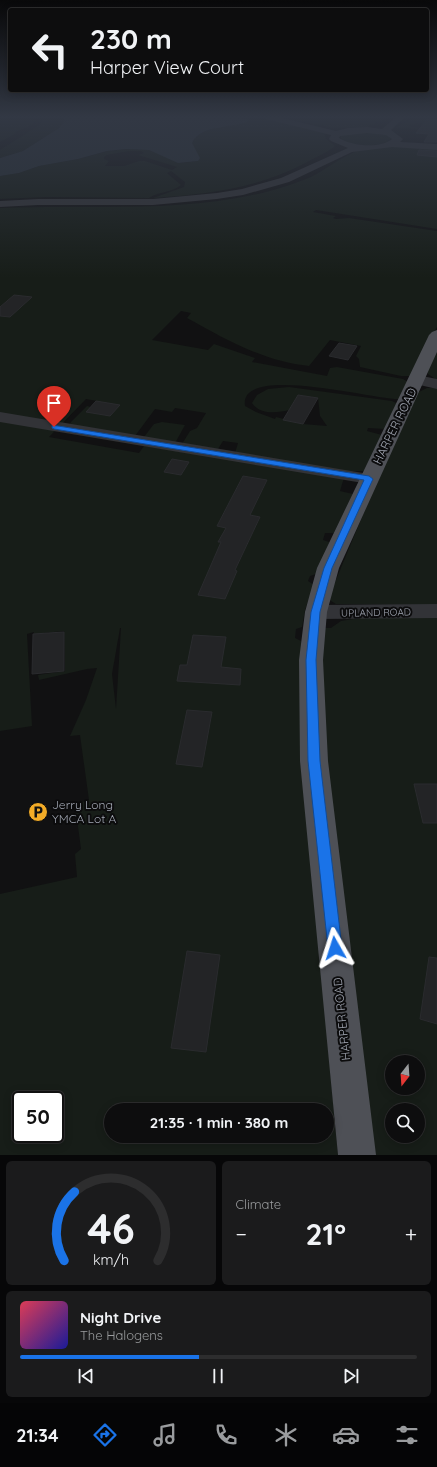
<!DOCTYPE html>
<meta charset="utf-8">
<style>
body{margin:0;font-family:Quicksand,sans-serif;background:#1b1b1c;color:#f1f3f6;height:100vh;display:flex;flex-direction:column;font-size:15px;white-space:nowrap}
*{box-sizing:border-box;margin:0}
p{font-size:13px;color:#9a9c9e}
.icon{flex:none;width:22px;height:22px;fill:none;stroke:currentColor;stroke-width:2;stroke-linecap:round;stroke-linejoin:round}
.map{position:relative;height:1155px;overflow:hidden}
.side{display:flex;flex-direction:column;gap:6px;padding:6px;background:#070708;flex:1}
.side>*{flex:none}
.hud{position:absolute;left:8px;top:8px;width:421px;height:84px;border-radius:4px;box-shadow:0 2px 10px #0003,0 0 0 1px #2d2d2e;background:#0d0d0e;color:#f1f3f6;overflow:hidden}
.needle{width:26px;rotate:197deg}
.buttons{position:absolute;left:385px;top:1055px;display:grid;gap:8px}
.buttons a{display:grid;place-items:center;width:40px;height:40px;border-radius:50%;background:#0d0d0e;box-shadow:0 2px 10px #0003,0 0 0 1px #2d2d2e;font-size:20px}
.speed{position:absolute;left:12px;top:1091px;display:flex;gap:8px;font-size:20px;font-weight:700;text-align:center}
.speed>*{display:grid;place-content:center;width:52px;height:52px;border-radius:50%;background:#0d0d0e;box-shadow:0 2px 10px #0003,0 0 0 1px #2d2d2e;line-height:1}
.speed .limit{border:2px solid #111;border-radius:6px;background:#fff;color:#111}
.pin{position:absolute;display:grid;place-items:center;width:34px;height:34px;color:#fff;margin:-41px -17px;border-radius:50% 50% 50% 0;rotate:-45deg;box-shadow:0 0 4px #0007}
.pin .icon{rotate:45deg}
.me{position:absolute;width:44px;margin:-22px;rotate:354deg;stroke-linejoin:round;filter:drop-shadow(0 0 3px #0008)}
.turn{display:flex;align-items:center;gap:14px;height:84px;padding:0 16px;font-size:18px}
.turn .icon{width:52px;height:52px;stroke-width:2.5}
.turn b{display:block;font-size:28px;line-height:34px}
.big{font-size:30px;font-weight:700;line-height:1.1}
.side .card{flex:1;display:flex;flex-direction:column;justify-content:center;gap:6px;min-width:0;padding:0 14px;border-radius:6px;background:#1b1b1c}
.side .dial{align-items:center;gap:0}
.dial svg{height:104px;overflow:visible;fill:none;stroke:#2d2d2e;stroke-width:7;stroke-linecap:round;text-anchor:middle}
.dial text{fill:#f1f3f6;stroke:none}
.song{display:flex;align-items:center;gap:12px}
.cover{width:48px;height:48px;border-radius:6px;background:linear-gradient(135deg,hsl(350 70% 55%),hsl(240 70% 35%))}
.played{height:4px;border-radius:2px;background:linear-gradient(90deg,#1a73e8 45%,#2d2d2e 45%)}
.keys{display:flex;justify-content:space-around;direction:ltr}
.heat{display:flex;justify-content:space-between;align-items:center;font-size:22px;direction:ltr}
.side .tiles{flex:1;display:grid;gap:6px;grid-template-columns:1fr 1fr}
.card:last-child{grid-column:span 2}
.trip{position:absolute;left:104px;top:1103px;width:230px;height:40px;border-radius:20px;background:#0d0d0e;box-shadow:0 2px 10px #0003,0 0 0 1px #2d2d2e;font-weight:700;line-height:40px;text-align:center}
.dock{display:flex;height:64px;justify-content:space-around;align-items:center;background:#050506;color:#9a9c9e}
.dock .icon{width:28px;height:28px}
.dock .active{color:#1a73e8}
.dock b{font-size:18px;color:#f1f3f6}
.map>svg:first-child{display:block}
.green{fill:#171d18;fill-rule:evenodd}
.water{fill:#272f36}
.building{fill:#232426;stroke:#2a2b2e}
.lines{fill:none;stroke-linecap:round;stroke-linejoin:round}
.minor{fill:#323337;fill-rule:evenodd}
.major{fill:#4e5056;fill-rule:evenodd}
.route{fill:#1a73e8;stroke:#114b97}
.labels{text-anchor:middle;stroke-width:4;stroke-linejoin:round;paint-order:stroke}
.street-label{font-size:10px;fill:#a2a7b3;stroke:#0c0c0d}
.near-street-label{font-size:12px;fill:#a2a7b3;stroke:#0c0c0d}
.near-poi-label{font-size:12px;fill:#a2a7b3;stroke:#0c0c0d;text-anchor:start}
</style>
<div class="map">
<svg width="437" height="1155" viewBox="0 0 437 1155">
<rect width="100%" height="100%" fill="#111112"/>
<g class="green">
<polygon points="0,117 31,117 35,121 26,128 17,131 13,135 0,142"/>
<polygon points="40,117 61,117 64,118 64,122 59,128 23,151 0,158 0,150 41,124 43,121"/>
<path d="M235,117H260L324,133L326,139L335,146C328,152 318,156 311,160C261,188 210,194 153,198L184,187L185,182L171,171L167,173L181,185C172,193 159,191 149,198L47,197L0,199V176L19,173L39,166L78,159L108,151L126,149L149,150L181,163L198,161L192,143C199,127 234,124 249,121ZM129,151H141L144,153L138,155L177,167L172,170L145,161H139L124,166H105L109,161L104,159V157L107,155Z"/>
<polygon points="277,117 388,117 367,127 374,127 335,128"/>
<polygon points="415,117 429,117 424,123 417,123 408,126 418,128 417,129 396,128"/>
<path d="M357,131L386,134L391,138C385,149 349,146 341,138V136Z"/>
<path d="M400,145L437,148V229L316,210L313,212L336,216L333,218L336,219L349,218L437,231V327L410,376H401L360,367L359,359L356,356L361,346L330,340L309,366C265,362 225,339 187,318L191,313L181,311L152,340L208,350L214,344L255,358L252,362L327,376L330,368L337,367L403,379L408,382L400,399C379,401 238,362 245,406L256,412L275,419L276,417L303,424L327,426L320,416L318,398L298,395L289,410C277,413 260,415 252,403L257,395L268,389L289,387L392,401L396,403L397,405L385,429L368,428L367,431L382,435L365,471H346L340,491L353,494L334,533H325L323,540L329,542V546L316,574L310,576L308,581L314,585L305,610L302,627L296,629L295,638L301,641L300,735L338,1155H0V894L77,877L75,854L81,849L75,804L89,800L80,735L70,736L86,700L97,668L87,669L39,680L38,675L65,671L64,631L34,634V632L27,634L32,726L0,731V208C89,204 178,214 266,192C281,188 297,183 311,177C328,168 344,155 362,149H355ZM86,399L119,405L110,416L86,412L91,407L87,406L71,422L69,426L131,437L135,436L155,409L172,412L175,408L206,413L197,428L190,431L182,444L218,449L223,441L238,443L233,460L144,446L139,453L49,437ZM120,628H121L116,709L112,674ZM21,1100H55V1134H21ZM111,1110H327V1136H111Z"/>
<polygon points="437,349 437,380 428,374 427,370"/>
<polygon points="427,388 437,388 437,605 336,604 328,599 370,498 417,393"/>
<polygon points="162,422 185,425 174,445 144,437 154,424"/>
<path d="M437,616V1155H374L322,731L320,672L324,628H331L341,621L365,617ZM392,1062H418V1088H392ZM392,1110H418V1136H392Z"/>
</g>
<path class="water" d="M61,117H235L250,120C237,129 201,123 192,143L200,158L198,161L178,163L149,150L126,149L107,151L78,159L39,166L19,173L0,176V158L23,151L59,128L64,122V118Z"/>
<g class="building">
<polygon points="429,117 437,117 437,142 424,142 429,134 416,133"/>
<polygon points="419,150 437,151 437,157 417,155"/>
<polygon points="14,295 32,297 10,317 0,316 0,307"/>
<polygon points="339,343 357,346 348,360 329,356"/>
<polygon points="298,395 318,398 303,424 283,420"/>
<polygon points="96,401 120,405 110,416 86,412"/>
<polygon points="172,459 189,462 181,475 164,472"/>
<polygon points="243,476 267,480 250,515 260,517 235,570 237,571 225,599 198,595 221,542 218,542 226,528 217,526"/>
<polygon points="64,632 64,671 32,674 33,634"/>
<polygon points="193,635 226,637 221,667 241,669 240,685 177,681 180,665 187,665"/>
<polygon points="187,710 212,712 202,767 176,764"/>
<polygon points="414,784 437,784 437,823 423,823"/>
<polygon points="187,951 220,955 206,1052 171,1048"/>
<polygon points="429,957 437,958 437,1024 420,1019"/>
</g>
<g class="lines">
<g class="minor">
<path d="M265,117H278L336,131L348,128L367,127L382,129L396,117H405L391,130L403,139L400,142L437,144V150L392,147L352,152L289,182L243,195L217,199L153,205H38L0,207V201L38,199H153L217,193L242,189L281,178L348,148L331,141L329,139L331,135L266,119ZM367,133L386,135L392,139C380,149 352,146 339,138L340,136Z"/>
<polygon points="417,375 437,379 437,389 411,383 409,380 411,377"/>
<polygon points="0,412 369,474 375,475 378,479 375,483 369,484 0,422"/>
<polygon points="437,604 437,618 316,619 308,617 305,612 308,607 316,605"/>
</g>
<polygon class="major" points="437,330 437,352 339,568 327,612 323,660 328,761 376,1155 338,1155 300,761 299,660 305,612 317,568 429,335 432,332"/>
</g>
<linearGradient id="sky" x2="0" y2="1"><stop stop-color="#09090a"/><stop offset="0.42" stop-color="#323844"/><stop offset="1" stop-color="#323844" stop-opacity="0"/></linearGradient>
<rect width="437" height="278" fill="url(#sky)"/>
<polygon class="route" points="52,425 369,476 373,479 332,568 320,612 316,660 320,761 342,948 340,952 335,954 330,952 328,948 308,761 306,660 311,612 324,568 364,480 54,429 52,428"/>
<defs>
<g id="parking-disc" transform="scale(1)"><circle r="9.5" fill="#f3ac27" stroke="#0c0c0d"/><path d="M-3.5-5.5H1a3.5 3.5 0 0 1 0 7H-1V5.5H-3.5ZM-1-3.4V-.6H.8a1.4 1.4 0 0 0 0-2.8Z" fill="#111"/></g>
</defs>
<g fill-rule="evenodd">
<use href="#parking-disc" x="38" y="812"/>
</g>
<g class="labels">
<g class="street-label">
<text transform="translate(376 612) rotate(-1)" y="4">UPLAND ROAD</text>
</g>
<g class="near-street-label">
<text transform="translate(395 426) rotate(-64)" y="4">HARPER ROAD</text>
<text transform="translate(342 1019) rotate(-96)" y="4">HARPER ROAD</text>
</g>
<g class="near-poi-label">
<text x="52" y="809">Jerry Long<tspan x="52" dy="14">YMCA Lot A</tspan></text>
</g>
</g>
</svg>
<div class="buttons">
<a><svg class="needle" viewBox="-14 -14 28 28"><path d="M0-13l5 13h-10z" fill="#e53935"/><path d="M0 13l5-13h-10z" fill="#9a9c9e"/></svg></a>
<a><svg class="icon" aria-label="search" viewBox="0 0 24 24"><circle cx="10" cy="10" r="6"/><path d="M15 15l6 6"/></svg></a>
</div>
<div class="speed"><div class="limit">50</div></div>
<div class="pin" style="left:54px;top:427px;background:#d93025"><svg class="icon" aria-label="arrive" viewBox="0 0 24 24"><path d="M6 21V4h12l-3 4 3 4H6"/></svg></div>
<svg class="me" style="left:335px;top:948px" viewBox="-20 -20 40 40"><path d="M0-17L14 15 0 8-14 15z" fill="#1a73e8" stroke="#fff" stroke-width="4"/></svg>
<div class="trip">21:35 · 1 min · 380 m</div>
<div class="hud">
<div class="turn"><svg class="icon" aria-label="left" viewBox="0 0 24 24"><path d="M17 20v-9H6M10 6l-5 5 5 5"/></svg><div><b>230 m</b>Harper View Court</div></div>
</div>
</div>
<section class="side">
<div class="tiles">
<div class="card dial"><svg viewBox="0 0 100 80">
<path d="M14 69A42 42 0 1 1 86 69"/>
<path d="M14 69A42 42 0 0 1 22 16" stroke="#1a73e8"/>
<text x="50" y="56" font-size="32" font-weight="700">46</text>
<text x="50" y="72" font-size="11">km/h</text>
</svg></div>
<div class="card"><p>Climate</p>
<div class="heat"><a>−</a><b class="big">21°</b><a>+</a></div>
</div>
<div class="card">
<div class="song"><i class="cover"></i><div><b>Night Drive</b><p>The Halogens</p></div></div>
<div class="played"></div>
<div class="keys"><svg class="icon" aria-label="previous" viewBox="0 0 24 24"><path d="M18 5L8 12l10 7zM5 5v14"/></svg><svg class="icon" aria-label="pause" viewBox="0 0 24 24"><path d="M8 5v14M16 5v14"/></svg><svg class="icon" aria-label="next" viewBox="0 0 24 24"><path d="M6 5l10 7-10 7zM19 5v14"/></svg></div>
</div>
</div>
</section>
<nav class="dock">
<b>21:34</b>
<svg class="icon active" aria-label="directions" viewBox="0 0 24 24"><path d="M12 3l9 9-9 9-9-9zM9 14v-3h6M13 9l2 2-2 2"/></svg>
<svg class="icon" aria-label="music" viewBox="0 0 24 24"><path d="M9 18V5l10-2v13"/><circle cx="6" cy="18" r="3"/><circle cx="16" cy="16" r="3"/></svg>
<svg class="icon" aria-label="phone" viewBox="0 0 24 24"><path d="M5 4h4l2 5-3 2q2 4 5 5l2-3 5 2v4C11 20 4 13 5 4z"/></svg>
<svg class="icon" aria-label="climate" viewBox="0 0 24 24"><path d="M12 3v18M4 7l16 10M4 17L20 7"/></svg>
<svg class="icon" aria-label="car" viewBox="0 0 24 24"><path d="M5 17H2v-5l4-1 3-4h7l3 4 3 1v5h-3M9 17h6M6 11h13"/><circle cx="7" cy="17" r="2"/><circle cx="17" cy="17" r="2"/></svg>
<svg class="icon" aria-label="filters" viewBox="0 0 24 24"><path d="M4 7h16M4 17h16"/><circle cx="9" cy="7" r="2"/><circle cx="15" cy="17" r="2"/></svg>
</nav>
